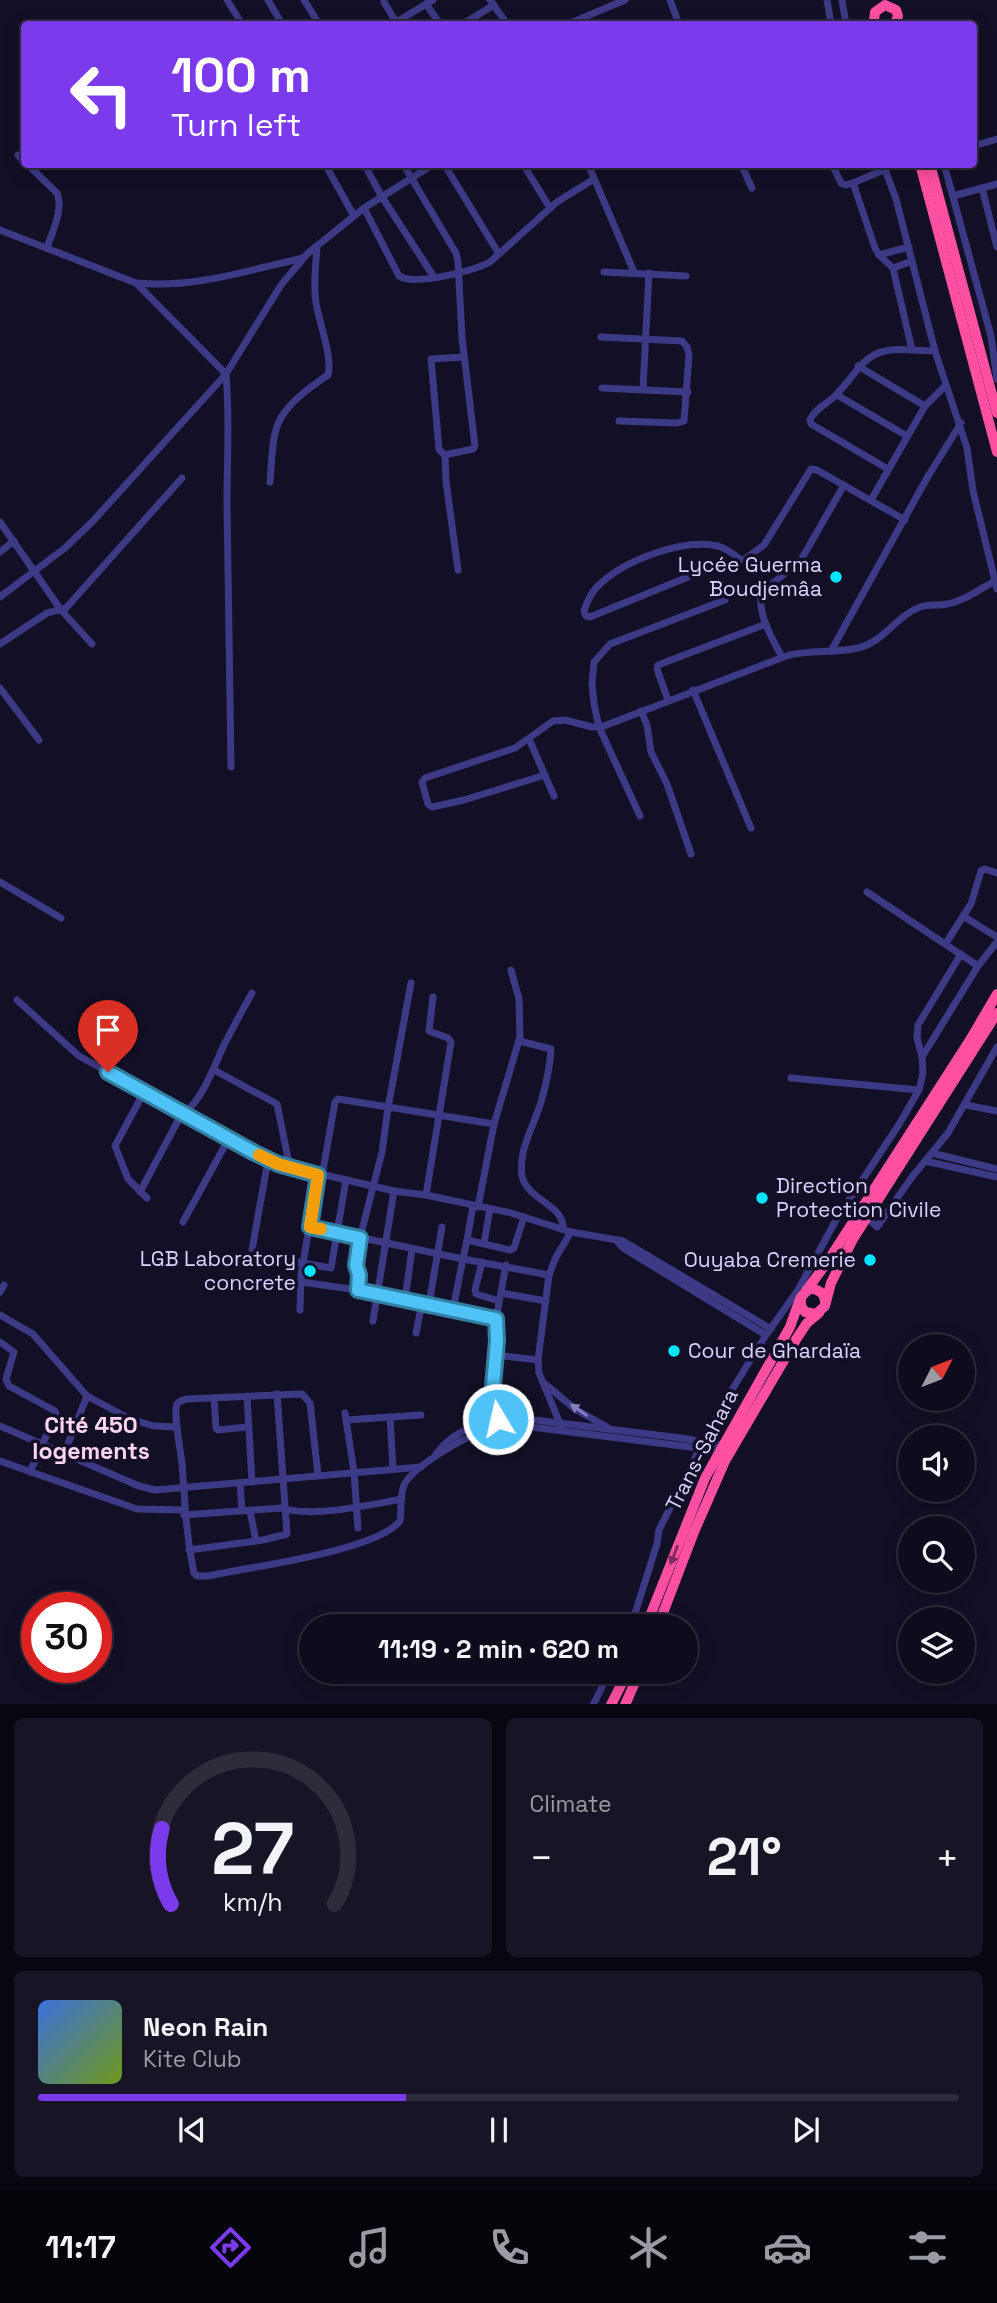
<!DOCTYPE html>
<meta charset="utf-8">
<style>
body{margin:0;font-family:"Space Grotesk",sans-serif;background:#171425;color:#f1f3f6;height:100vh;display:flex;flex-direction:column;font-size:26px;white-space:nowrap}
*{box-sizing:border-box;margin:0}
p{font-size:23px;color:#9b9ba3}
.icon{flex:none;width:38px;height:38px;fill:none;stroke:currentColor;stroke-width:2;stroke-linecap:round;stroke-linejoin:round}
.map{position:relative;height:1704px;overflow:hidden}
.sheet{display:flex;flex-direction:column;gap:14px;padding:14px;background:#08060f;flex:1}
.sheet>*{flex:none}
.top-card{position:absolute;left:21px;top:21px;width:956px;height:147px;border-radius:7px;box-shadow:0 4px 18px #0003,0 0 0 2px #2e2b3b;background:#7c3aed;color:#fff;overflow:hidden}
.needle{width:46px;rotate:48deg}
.controls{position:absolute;left:898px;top:1334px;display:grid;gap:14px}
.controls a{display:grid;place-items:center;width:77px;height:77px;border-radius:50%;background:#0e0b1c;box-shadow:0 4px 18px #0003,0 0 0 2px #2e2b3b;font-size:35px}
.speed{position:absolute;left:21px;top:1592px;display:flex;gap:14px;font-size:35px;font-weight:700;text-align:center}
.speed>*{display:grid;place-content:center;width:91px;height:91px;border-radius:50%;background:#0e0b1c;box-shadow:0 4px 18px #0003,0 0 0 2px #2e2b3b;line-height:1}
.speed .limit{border:10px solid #d22;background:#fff;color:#111}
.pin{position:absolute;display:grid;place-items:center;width:60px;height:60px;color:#fff;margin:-72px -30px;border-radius:50% 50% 50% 0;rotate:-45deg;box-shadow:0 0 7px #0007}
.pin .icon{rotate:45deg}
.me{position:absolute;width:77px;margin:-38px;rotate:351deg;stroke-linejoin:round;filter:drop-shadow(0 0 5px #0008)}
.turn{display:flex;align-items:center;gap:24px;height:147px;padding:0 35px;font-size:32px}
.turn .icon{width:91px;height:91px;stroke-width:2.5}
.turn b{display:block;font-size:49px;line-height:60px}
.big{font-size:52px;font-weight:800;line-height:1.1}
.sheet .widget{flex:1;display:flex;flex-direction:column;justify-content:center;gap:10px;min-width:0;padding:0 24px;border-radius:10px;background:#171425}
.sheet .dial{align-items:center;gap:0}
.dial svg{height:182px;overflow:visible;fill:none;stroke:#2e2b3b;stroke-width:7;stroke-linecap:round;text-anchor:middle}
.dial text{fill:#f1f3f6;stroke:none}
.song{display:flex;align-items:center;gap:21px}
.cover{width:84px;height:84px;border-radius:10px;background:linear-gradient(135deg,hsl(220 70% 55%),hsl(80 70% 35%))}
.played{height:7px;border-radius:4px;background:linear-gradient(90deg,#7c3aed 40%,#2e2b3b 40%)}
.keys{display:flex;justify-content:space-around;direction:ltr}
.heat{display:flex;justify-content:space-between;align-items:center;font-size:38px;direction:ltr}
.sheet .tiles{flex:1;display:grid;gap:14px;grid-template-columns:1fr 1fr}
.widget:last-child{grid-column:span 2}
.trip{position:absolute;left:299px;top:1614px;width:399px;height:70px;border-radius:35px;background:#0e0b1c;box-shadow:0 4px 18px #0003,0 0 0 2px #2e2b3b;font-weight:800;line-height:70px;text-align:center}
.dock{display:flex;height:112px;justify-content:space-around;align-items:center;background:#06040b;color:#9b9ba3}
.dock .icon{width:49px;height:49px}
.dock .active{color:#7c3aed}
.dock b{font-size:32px;color:#f1f3f6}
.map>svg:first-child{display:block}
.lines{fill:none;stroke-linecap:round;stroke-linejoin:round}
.minor{stroke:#3d3a85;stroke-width:7}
.highway{stroke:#ff4fa3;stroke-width:10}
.oneway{fill:#837fbc}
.oneway2{fill:#7d2c5e}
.route-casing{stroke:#337fa1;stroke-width:18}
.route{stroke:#4fc3f7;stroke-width:12}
.slow{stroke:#f59e0b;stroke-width:12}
.poi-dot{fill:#00e5ff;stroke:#130f26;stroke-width:2.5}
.labels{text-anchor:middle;stroke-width:7;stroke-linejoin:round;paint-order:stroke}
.poi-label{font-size:21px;fill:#d9d4ff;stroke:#130f26;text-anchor:end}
.street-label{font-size:21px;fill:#d9d4ff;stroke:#130f26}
.neighbourhood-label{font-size:23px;font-weight:bold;fill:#ffd6f0;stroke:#130f26}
</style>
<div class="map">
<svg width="997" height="1705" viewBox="0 0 997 1705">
<rect width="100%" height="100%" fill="#130f26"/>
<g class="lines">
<g class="minor">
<polyline points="227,0 242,24"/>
<polyline points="268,0 282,24"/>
<polyline points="304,0 319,24"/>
<polyline points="490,0 507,24"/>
<polyline points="670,0 679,24"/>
<polyline points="827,0 831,24"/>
<polyline points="842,0 846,24"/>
<polyline points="384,2 397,24"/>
<polyline points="426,4 440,24"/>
<polyline points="393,24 433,0"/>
<polyline points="463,24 494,5"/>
<polyline points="527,24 533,24"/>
<polyline points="568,24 625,0"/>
<polyline points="973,146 997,139"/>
<polyline points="18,155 24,162"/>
<path d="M27,164L57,193C64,209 52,232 47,248"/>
<polyline points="325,164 354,216"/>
<polyline points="364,164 382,197 434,277"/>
<polyline points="403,164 456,253 458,262 462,338 475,446 473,449 444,455 439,449 431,359 464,357"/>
<polyline points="444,164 499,254"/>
<polyline points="523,164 550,208"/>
<polyline points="588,164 634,272"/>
<polyline points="741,164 752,188"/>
<polyline points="832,164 841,183 846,185 853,183"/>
<polyline points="883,164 896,199 935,351"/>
<polyline points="944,164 991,336 997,379"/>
<polyline points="886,169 853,183 875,248 879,255 893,268 912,350 935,351 967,448 973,491 997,589"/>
<polyline points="982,188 997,247"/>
<polyline points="953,196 997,184"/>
<path d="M364,208L399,276C415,286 473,271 490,262L557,202L594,179"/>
<path d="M0,230L136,283L226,374C230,417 227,460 227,503C228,591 230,679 231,767"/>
<polyline points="879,255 909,247"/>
<polyline points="893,268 912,261"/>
<polyline points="604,272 686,276"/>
<path d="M137,283C192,289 249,270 303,258"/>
<polyline points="601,337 682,341 687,347 689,355 684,421 677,423 619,421"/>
<polyline points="858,366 925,406"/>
<polyline points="602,388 688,392"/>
<polyline points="643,389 649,273"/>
<polyline points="837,395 907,436"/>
<polyline points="445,455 446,481 458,570"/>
<path d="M888,469L811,424L810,420C815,408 829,403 837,394C864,365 865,346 912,350"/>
<path d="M270,482C272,462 271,433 282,416C293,399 312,386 328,375C333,358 319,322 316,303C313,284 316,264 317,246"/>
<polyline points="871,500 925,406 946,385"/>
<polyline points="0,522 61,610 92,644"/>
<polyline points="0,552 14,541"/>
<path d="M741,560C734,554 727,549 718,546C682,538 622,561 597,587C590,594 587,602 584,611L586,616L590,617L693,575L745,559L764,545L811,469L817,470L905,520"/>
<polyline points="0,597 65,548 93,521 226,374 281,285 307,254 364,208 434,164"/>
<polyline points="0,644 47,613 66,608 182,478"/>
<polyline points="831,651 927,478 961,423"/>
<path d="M782,657C772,638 758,616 761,593L801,560L844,485"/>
<polyline points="0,688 39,740"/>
<polyline points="693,690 751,828"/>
<polyline points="668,700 657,669 658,665 766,624"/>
<polyline points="641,711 647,725 651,752 667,784 691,854"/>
<polyline points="529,739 554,796"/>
<path d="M545,775L464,800L432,807L428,804L422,782L425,778L515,748L553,721L565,720L592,727L604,726L789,655C812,650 835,653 858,648C884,642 896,616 920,607C929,604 938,606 947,604C964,601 980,589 995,581"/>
<polyline points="640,816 599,727 594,704 592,683 594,662 610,644 725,600"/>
<polyline points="0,882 61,918"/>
<polyline points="867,892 978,966"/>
<polyline points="963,916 997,937"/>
<polyline points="946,943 971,904 981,871 985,869 997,873"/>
<polyline points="17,1000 79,1056 278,1164 394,1191 426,1195 511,1213 571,1232 623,1241 771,1329"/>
<path d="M519,1041L551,1049C550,1066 546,1085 541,1102C534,1126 518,1150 522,1176C527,1200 565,1205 563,1229"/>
<polyline points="922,1057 917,1038 918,1025 961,954"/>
<polyline points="214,1070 277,1104 290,1168"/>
<polyline points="791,1078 919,1090"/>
<polyline points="144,1092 115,1146 128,1179 147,1198"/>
<polyline points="966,1105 997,1111"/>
<path d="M184,1114C203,1097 213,1070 223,1047C232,1029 242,1011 252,993"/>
<polyline points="932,1153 997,1169"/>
<polyline points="268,1160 252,1250 256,1255 331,1268 346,1180"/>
<polyline points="925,1161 997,1177"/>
<polyline points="322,1176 335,1102 338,1099 494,1124"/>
<polyline points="140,1192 182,1113"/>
<polyline points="426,1195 451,1042 448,1038 429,1031 433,997"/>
<polyline points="478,1207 494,1124 520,1037 519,999 511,970"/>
<polyline points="867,1217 877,1227 912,1177 948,1133 997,1047"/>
<polyline points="183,1222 229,1138"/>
<polyline points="310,1227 463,1259 467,1240 510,1250 514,1248 524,1217"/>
<polyline points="467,1240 473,1206"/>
<polyline points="616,1240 623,1248 766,1335"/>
<polyline points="484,1243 490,1209"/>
<polyline points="482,1262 475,1290 476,1294 499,1301"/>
<polyline points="301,1282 358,1290 496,1319 497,1341 493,1386 498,1419"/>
<polyline points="358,1290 359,1275 356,1265 360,1238 382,1152 388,1108 411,983"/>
<polyline points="0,1292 4,1285"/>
<polyline points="501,1293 546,1301"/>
<polyline points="405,1299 412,1249"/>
<polyline points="429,1304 442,1227"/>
<polyline points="453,1309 463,1259 549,1275"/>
<polyline points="300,1310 301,1275 318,1175"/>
<polyline points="0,1315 33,1334 87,1396 130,1419 154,1426 177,1427"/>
<polyline points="496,1319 506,1265"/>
<polyline points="373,1321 394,1191"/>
<polyline points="416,1333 422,1303"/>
<polyline points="0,1342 14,1352 6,1379 9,1386 55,1411 56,1414 30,1472"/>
<polyline points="496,1355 538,1360"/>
<polyline points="545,1384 575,1409 607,1427"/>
<polyline points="247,1396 252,1482"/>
<polyline points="214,1398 216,1428 218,1430 247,1427"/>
<polyline points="345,1413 354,1472 358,1528"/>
<polyline points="390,1417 393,1469"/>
<polyline points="346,1420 421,1415"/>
<polyline points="0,1426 139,1486 155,1490 421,1467"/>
<polyline points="561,1426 539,1373 538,1360 549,1275 556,1257 571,1232"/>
<polyline points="64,1454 87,1396"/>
<path d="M436,1454C456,1427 487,1420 519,1418L681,1438L727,1446"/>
<polyline points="0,1461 137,1509 184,1510"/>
<path d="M318,1475L310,1403L302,1394L187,1399C183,1400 179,1401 177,1404C173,1413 181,1453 182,1464C185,1502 186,1535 194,1573L197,1576H208C250,1567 376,1551 400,1521C402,1509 399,1494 405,1483C417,1464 466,1436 487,1430C502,1426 516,1426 531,1427L722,1451"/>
<polyline points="240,1483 242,1511"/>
<polyline points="250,1511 256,1541"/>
<path d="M184,1515L281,1508C312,1518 369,1505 402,1499"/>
<polyline points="189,1550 263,1540 287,1534 277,1394"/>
<polyline points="631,1626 657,1544 659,1530 703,1442 730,1393 766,1335 798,1290 836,1220 898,1126 919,1090 923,1073 922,1057 978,966 997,942"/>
<polyline points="593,1705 610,1671"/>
</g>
<g class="highway">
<polyline points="877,24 874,20 875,12 885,5 896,10 898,16 895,24"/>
<polyline points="920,164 997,452"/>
<polyline points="930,164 997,413"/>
<polyline points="806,1291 828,1261 970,1040 997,994"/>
<path d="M825,1303C825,1294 819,1288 809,1289L801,1297V1306L805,1312L816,1314L825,1306L831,1283L853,1239L997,1013"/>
<polyline points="646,1626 705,1478 790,1327 800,1299"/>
<polyline points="658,1626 694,1532 725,1461 797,1338 807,1323 819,1313"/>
<polyline points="611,1705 628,1671"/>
<polyline points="625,1705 640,1671"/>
</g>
</g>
<defs><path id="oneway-solid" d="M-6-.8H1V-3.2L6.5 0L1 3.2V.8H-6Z" transform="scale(1.75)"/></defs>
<use class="oneway" href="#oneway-solid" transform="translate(579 1410) rotate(-145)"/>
<use class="oneway2" href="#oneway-solid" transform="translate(674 1555) rotate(111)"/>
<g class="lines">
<g class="route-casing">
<polyline id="route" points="108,1072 255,1153 278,1164 318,1175 310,1227 360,1238 356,1265 359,1275 358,1290 496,1319 497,1341 493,1386 498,1419"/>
</g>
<use href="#route" class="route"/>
<polyline class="slow" points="259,1155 278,1164 318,1175 310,1227 321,1229"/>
</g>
<g class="poi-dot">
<circle cx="836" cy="577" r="7"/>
<circle cx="762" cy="1198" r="7"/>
<circle cx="870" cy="1260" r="7"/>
<circle cx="310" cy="1271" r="7"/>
<circle cx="674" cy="1351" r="7"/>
</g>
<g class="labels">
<g class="poi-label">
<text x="822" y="572">Lycée Guerma<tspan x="822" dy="24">Boudjemâa</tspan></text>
<text x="776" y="1193" text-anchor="start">Direction<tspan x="776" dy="24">Protection Civile</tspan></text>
<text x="296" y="1266">LGB Laboratory<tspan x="296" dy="24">concrete</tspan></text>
<text x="856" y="1267">Ouyaba Cremerie</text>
<text x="688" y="1358" text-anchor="start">Cour de Ghardaïa</text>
</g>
<g class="street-label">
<text transform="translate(702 1450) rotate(-63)" y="7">Trans-Sahara</text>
</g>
<g class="neighbourhood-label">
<text x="91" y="1433">Cité 450<tspan x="91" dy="26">logements</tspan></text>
</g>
</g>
</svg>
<div class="controls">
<a><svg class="needle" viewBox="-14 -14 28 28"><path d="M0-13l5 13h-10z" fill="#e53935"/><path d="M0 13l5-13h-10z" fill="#9b9ba3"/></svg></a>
<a><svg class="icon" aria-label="sound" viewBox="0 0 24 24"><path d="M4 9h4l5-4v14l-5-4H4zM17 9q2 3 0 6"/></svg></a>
<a><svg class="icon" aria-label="search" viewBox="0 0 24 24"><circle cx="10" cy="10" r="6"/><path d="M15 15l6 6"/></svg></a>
<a><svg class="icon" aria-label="layers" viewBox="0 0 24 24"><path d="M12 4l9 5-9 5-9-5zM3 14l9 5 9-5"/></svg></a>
</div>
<div class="speed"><div class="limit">30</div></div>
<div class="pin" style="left:108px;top:1072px;background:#d93025"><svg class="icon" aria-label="arrive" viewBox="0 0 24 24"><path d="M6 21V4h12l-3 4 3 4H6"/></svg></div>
<svg class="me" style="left:498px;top:1419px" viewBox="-20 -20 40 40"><circle r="17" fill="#4fc3f7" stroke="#fff" stroke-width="3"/><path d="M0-11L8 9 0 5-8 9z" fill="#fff"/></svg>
<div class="trip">11:19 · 2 min · 620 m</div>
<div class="top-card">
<div class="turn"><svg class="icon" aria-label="left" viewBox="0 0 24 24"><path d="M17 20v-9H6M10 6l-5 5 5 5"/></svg><div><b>100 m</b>Turn left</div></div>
</div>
</div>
<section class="sheet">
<div class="tiles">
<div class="widget dial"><svg viewBox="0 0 100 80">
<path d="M14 69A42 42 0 1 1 86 69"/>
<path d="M14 69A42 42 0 0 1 10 36" stroke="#7c3aed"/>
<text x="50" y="56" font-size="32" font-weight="700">27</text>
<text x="50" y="72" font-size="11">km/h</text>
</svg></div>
<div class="widget"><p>Climate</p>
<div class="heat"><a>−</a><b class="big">21°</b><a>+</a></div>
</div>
<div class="widget">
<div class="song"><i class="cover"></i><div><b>Neon Rain</b><p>Kite Club</p></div></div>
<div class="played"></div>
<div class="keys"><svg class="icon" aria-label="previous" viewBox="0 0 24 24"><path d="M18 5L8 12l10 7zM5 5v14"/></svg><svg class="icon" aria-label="pause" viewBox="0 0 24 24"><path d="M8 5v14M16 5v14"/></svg><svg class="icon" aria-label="next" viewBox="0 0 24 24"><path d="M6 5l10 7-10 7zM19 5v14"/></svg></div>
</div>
</div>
</section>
<nav class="dock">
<b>11:17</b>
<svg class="icon active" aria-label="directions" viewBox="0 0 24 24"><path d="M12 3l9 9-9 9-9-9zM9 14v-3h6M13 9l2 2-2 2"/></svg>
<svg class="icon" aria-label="music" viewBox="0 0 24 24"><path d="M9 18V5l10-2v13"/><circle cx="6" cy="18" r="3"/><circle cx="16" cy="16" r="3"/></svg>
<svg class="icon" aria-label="phone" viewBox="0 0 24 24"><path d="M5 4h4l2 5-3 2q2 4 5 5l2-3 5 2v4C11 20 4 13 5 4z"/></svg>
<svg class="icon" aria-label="climate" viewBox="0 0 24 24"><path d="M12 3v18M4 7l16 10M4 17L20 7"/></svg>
<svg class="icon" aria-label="car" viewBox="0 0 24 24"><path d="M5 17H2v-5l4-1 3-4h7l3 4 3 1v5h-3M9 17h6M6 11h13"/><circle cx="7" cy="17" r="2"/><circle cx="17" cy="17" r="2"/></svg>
<svg class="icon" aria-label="filters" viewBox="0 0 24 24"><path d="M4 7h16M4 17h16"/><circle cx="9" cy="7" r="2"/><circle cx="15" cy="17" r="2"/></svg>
</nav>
